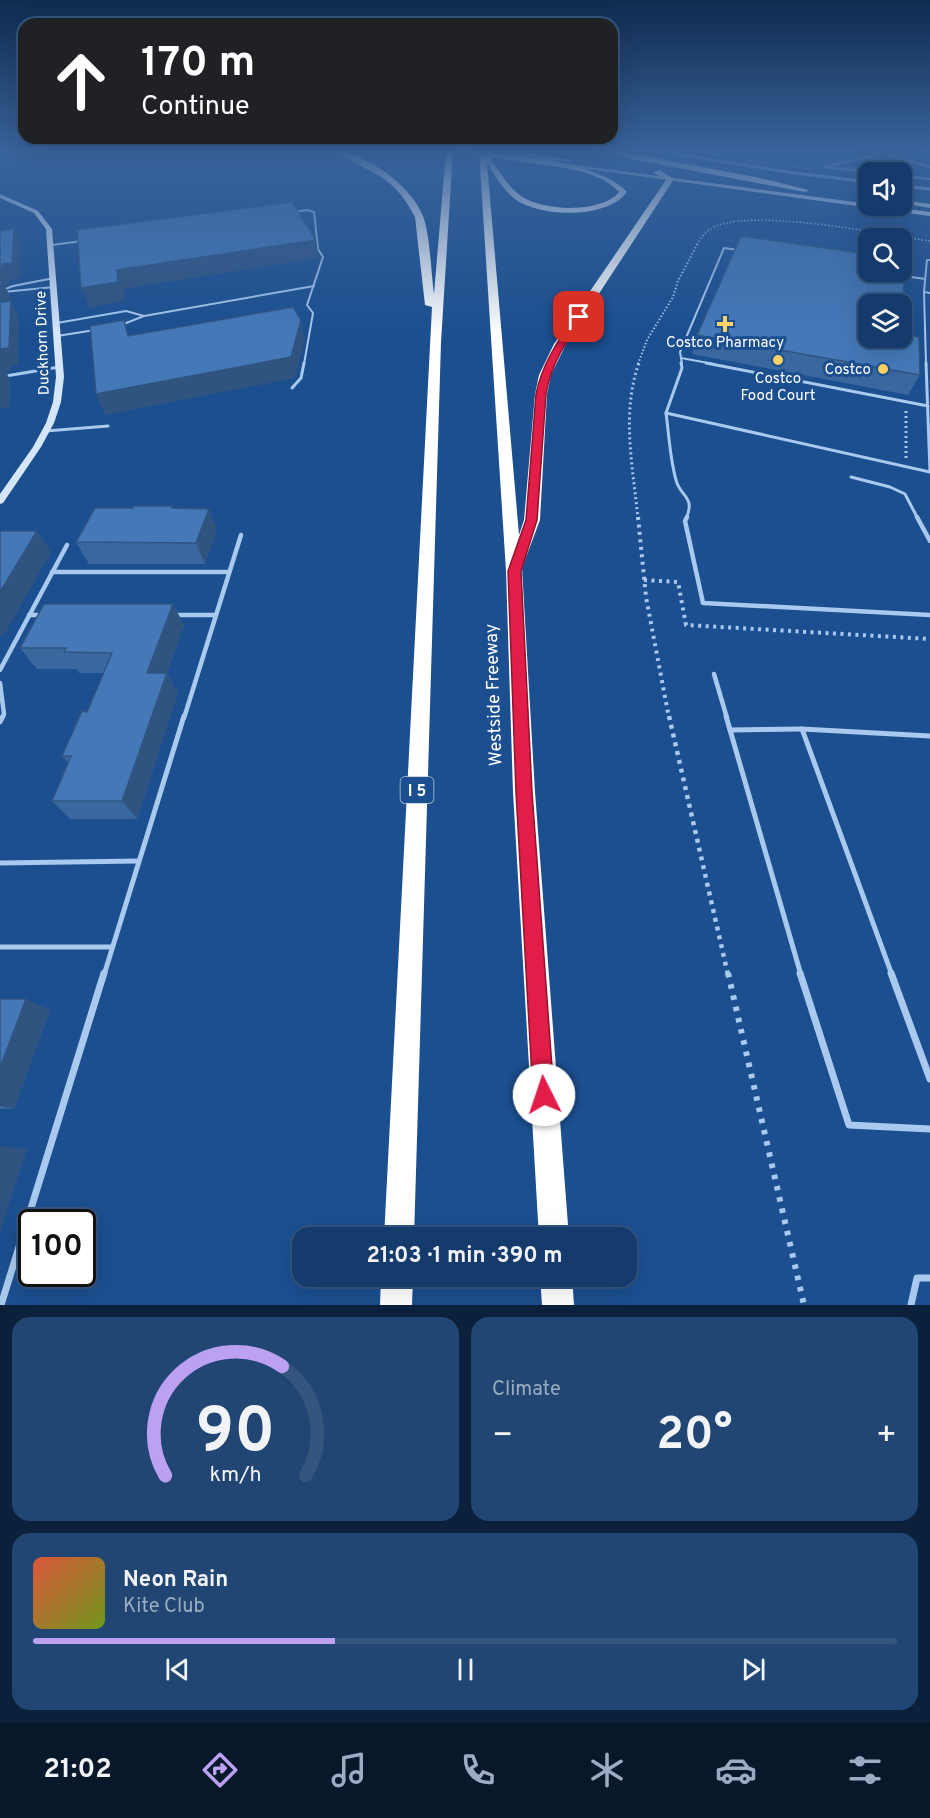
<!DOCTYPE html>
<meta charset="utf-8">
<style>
body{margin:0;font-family:Overpass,sans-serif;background:#214673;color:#f1f3f6;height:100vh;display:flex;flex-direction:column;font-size:22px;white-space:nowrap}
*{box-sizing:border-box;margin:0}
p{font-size:20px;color:#9dadc1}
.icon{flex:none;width:33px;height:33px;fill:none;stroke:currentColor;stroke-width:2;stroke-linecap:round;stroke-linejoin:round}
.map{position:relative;height:1305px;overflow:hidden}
.side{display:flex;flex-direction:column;gap:12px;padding:12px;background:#0b203b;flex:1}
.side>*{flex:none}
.hud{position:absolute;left:18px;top:18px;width:600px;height:126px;border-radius:18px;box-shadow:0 6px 24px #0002,0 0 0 2px #33557e;background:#202124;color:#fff;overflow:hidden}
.controls{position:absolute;left:858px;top:162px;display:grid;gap:12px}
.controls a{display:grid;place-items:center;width:54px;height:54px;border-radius:12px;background:#143b6b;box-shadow:0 6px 24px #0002,0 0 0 2px #33557e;font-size:30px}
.speed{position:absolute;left:18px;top:1209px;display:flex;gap:12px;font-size:30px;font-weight:700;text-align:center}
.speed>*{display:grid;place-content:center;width:78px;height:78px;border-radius:50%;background:#143b6b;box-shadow:0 6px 24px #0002,0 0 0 2px #33557e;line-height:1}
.speed .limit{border:3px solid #111;border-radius:9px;background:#fff;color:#111}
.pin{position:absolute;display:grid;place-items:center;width:51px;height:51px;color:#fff;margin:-26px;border-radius:12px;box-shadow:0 3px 9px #0006}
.me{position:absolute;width:66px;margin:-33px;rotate:356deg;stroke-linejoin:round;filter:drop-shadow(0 0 4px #0008)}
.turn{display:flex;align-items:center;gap:21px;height:126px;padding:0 24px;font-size:27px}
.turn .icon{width:78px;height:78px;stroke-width:2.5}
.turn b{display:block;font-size:42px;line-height:51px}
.big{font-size:45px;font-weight:700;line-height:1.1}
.side .card{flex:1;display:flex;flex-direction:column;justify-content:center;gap:9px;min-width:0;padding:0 21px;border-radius:18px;background:#214673}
.side .dial{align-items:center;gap:0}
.dial svg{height:156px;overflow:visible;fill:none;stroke:#33557e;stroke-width:7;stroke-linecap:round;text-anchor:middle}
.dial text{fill:#f1f3f6;stroke:none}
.song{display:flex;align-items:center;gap:18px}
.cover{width:72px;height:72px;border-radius:9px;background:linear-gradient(135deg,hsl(10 70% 55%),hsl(80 70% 35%))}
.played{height:6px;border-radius:3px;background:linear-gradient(90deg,#bca0f2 35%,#33557e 35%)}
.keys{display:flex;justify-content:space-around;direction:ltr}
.heat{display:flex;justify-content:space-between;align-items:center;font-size:33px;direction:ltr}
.side .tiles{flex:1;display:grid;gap:12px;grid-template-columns:1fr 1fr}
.card:last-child{grid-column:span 2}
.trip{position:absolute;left:292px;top:1227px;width:345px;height:60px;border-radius:18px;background:#143b6b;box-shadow:0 6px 24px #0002,0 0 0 2px #33557e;font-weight:700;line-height:60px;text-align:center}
.tabs{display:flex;height:96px;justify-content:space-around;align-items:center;background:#08182b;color:#9dadc1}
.tabs .icon{width:42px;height:42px}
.tabs .selected{color:#bca0f2}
.tabs b{font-size:27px;color:#f1f3f6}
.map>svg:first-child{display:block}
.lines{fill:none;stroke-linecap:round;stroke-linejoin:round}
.stream{stroke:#9cc4f0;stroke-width:3}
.path-far5{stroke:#a9c9ee;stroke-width:1.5;stroke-dasharray:1.5 2;stroke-linecap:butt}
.path-far4{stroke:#a9c9ee;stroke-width:2;stroke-dasharray:1.5 2;stroke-linecap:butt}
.path-far3{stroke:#a9c9ee;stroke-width:3;stroke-dasharray:2 3;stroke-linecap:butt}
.path-far2{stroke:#a9c9ee;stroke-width:4;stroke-dasharray:3 4.5;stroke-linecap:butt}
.path-far1{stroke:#a9c9ee;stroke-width:4.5;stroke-dasharray:4 5;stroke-linecap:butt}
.path{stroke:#a9c9ee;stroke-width:6;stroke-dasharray:4.5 7;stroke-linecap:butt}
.lane-far4{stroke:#a9c9ee;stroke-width:2}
.lane-far3{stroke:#a9c9ee;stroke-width:3}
.lane-far2{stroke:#a9c9ee;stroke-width:4.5}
.lane-far1{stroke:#a9c9ee;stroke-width:5}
.lane{stroke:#a9c9ee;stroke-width:7}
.secondary{fill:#d6e6fa;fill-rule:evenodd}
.highway{fill:#fff;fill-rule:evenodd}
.secondary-bridge{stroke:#d6e6fa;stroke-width:5}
.wall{fill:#3a679d}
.shaded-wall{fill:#305480}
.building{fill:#4478b7;stroke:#305480;stroke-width:1.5}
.route{fill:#e11d48;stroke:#92132f;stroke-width:1.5}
.poi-dot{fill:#ffd166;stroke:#1b4f8f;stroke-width:2}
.labels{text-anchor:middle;stroke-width:6;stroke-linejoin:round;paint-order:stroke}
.far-poi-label{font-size:15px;fill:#fff;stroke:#1b4f8f}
.far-street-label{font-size:15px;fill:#fff;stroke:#1b4f8f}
.shield{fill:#1b4f8f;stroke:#bbcadd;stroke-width:1.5}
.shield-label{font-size:16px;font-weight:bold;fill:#fff}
.street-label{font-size:18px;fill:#fff;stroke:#1b4f8f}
</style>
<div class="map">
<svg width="930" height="1305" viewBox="0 0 930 1305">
<rect width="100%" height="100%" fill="#1b4f8f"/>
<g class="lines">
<g class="stream">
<polyline points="659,151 787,172 868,182"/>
<polyline points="902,186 930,189"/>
</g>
<g class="path-far5">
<polyline points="691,151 815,170"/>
<path d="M697,245C700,239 704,234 709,230C743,205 886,235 930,241"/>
</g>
<g class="path-far4">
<polyline points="901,304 901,300 914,302"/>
<polyline points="638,364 647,340 673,297 678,281 698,243"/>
</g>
<g class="path-far3">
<polyline points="906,411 906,458"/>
<path d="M638,519C633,467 621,413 639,363"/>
</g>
<g class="path-far2">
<polyline points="638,517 646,597 669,718"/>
<polyline points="644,580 678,582 686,625 930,639"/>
</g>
<polyline class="path-far1" points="669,716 728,975"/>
<polyline class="path" points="728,973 804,1305"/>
<g class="lane-far4">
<polyline points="881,152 930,167"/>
<polyline points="870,172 825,167 884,153"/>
<polyline points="902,176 930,179"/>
<polyline points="292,212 308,210 314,212 318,249 323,257 307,305 313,313 304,364"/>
<polyline points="52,245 82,241"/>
<polyline points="930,260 927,260 924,292 930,293"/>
<polyline points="898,275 925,279"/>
<polyline points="0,291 13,286 54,278"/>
<polyline points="3,292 54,287"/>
<polyline points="924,292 926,364"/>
<polyline points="57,323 126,311 144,316"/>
<polyline points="121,325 144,316 314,286"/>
<polyline points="57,336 95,330"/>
<polyline points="681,358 714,364"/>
<polyline points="682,364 680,352 724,248 738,250"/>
</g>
<g class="lane-far3">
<polyline points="681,363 682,368 666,413 930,472 926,363"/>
<polyline points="706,363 928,406"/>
<polyline points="0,377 59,367"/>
<polyline points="292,388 301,378 304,363"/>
<path d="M666,413C669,435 670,459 676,480C680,497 696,496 686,519"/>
<polyline points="46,431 108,426"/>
<polyline points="851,477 890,487 905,494 918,519"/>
</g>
<g class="lane-far2">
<polyline points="687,517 685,521 703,603 930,615"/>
<polyline points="917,517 930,541"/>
<polyline points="52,572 229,572"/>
<polyline points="29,615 44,615"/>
<polyline points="173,615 215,615"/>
<polyline points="0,670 67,545"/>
<polyline points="714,674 727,718"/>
<polyline points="0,683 4,714 2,718"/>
<polyline points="184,718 241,535"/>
</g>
<g class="lane-far1">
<polyline points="726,716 801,975"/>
<polyline points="0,722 3,716"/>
<polyline points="730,730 802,729"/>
<polyline points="0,863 138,861"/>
<polyline points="0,947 111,947"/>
<polyline points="104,975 184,716"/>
<polyline points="892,975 802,729 930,736"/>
</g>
<g class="lane">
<polyline points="800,973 849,1125 930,1129"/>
<polyline points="891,973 930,1079"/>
<polyline points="1,1305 104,973"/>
<polyline points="911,1305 917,1278 930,1278"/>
</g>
<g class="secondary">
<polygon points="508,151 570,160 572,161 570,162 492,151"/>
<polygon points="561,163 930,212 930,216 559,165"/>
<polygon points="0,194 38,211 52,229 64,377 61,402 54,423 41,447 3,503 0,504 0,494 33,447 46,423 53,402 56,377 46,229 34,213 0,198"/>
<polygon points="902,200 930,204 930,208 902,203"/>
</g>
<g class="highway">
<path d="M332,151C364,151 411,185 423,216C430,235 431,272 434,294L446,151H453L441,342L414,1238H384L432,307L425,305L415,217C393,173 369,173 332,151Z"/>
<path d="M479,151H486C496,166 506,185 521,196C542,211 601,214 619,192C596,167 550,167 518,161V157C545,156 610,171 627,192C607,219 541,218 515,199C503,190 495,175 487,163L519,535L524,520L535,394L539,375L554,344L666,180L653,172L660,170L674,179L566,344L551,375L547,394L540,520L522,568L535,792L569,1238H539L513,792L506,571Z"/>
<polygon points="603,151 617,151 756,177 809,190 805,192 631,159"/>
<polygon points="381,1276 413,1276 412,1305 380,1305"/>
<polygon points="540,1276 572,1276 574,1305 542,1305"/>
</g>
<polyline class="secondary-bridge" points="459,151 521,159"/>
</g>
<g class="wall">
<polygon points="865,267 868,304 920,375 908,395 692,354 697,335"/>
<polygon points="174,508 217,530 205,564 89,564 76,542"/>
<polygon points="173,604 184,625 167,673 178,693 137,819 70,819 52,801 68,762 62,756 87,712 104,673 79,673 77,669 37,669 20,648"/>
<polygon points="0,999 50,1010 14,1109 0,1109"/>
</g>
<g class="shaded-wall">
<polygon points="14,229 21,244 20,278 10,280 10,284 5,286 10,296 9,318 1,302 0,269"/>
<polygon points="316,240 319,258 124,289 125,301 90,308 81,288 117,270"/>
<polygon points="11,301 19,317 18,364 10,366 10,371 6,372 10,379 10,407 0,409 0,355"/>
<polygon points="301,320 305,340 295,378 105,415 96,394"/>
<polygon points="209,509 217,530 205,564 196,543"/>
<polygon points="37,531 51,552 3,637 0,634 0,592"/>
<polygon points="173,604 184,625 167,673 178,693 137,819 122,801 147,673"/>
<polygon points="26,999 50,1010 14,1109 0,1106 0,1068"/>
<polygon points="0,1146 27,1149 0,1231"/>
</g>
<g class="building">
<polygon points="292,202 316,240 117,270 118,282 81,288 77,230"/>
<polygon points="14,229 12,263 2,264 2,268 0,269 0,231"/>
<polygon points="741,236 866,254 865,267 868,268 868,272 897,272 904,273 902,333 902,304 868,304 868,338 902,338 902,334 919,337 920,375 697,335"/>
<polygon points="0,280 2,280 1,302 11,301 9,348 1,349 0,355"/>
<polygon points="293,307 301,320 291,357 96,394 90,326 124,320 128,336"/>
<polygon points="0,362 1,362 0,390"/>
<polygon points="134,506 173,506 172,508 209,509 196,543 76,542 95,508 133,508"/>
<polygon points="0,531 37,531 0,592"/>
<polygon points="44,604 173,604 147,673 167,673 122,801 52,801 71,756 62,756 82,711 87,712 112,653 64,652 66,648 20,648"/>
<polygon points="0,999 26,999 0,1068"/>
</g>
<linearGradient id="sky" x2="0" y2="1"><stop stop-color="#0f2b4f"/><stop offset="0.45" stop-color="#39639b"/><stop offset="1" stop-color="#39639b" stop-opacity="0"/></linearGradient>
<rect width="930" height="334" fill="url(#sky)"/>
<path class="route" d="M576,316L583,317C566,342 551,364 546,394L537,520L521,571L532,792L554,1095L551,1102L544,1105L536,1102L533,1095L516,792L508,571L526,520L536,394C542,364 558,340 576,316Z"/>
<g class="poi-dot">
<path d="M722 315h6v6h6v6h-6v6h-6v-6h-6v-6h6z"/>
<circle cx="778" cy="360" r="6"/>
<circle cx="883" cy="369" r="6"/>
</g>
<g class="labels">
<g class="far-poi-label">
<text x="725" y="347">Costco Pharmacy</text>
<text x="871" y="374" text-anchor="end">Costco</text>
<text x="778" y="383">Costco<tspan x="778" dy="17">Food Court</tspan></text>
</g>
<g class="far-street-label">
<text transform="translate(42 343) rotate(-92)" y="5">Duckhorn Drive</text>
</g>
<rect class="shield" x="400.5" y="777" width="33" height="26" rx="4.5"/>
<g class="shield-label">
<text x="417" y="796">I 5</text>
</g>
<g class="street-label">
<text transform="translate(493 695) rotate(-92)" y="6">Westside Freeway</text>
</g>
</g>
</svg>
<div class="controls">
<a><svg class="icon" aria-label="sound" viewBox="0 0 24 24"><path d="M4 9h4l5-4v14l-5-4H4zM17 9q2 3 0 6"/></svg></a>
<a><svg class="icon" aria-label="search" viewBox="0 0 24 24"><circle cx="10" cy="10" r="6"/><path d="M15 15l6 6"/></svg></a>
<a><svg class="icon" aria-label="layers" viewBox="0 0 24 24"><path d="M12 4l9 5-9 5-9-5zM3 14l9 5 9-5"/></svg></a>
</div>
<div class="speed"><div class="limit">100</div></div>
<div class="pin" style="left:579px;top:317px;background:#d93025"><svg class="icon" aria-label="arrive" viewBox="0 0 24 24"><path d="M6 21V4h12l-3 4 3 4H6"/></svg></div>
<svg class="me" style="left:544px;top:1095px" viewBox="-20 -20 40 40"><circle r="19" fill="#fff"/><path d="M0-13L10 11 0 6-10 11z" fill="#e11d48"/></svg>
<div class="trip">21:03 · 1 min · 390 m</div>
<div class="hud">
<div class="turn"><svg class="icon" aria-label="ahead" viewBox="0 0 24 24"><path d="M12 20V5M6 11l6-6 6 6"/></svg><div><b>170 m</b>Continue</div></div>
</div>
</div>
<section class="side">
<div class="tiles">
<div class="card dial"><svg viewBox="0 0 100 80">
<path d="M14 69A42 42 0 1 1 86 69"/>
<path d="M14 69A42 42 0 0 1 74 13" stroke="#bca0f2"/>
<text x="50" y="56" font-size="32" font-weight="700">90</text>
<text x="50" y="72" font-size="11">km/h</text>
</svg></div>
<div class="card"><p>Climate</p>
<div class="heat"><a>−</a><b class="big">20°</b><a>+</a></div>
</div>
<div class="card">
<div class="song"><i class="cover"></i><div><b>Neon Rain</b><p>Kite Club</p></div></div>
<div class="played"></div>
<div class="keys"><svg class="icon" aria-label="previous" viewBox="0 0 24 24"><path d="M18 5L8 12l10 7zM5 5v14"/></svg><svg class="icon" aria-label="pause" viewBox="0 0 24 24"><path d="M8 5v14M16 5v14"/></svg><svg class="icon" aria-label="next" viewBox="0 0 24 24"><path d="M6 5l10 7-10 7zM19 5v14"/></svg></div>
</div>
</div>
</section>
<nav class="tabs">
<b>21:02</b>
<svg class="icon selected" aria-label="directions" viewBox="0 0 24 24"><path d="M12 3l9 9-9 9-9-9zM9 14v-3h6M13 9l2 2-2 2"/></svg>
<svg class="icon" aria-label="music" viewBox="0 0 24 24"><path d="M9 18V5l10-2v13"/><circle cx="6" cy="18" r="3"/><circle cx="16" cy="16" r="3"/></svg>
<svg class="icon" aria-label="phone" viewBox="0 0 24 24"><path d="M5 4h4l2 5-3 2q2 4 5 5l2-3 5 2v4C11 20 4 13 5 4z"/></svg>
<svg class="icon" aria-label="climate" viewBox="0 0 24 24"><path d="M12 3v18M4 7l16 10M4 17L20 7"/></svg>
<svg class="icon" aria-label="car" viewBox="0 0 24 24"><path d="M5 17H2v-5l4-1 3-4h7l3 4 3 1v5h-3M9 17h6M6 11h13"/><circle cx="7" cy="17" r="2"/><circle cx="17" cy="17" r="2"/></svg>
<svg class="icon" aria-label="filters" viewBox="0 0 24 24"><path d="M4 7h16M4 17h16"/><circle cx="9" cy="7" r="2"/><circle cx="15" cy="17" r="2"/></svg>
</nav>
